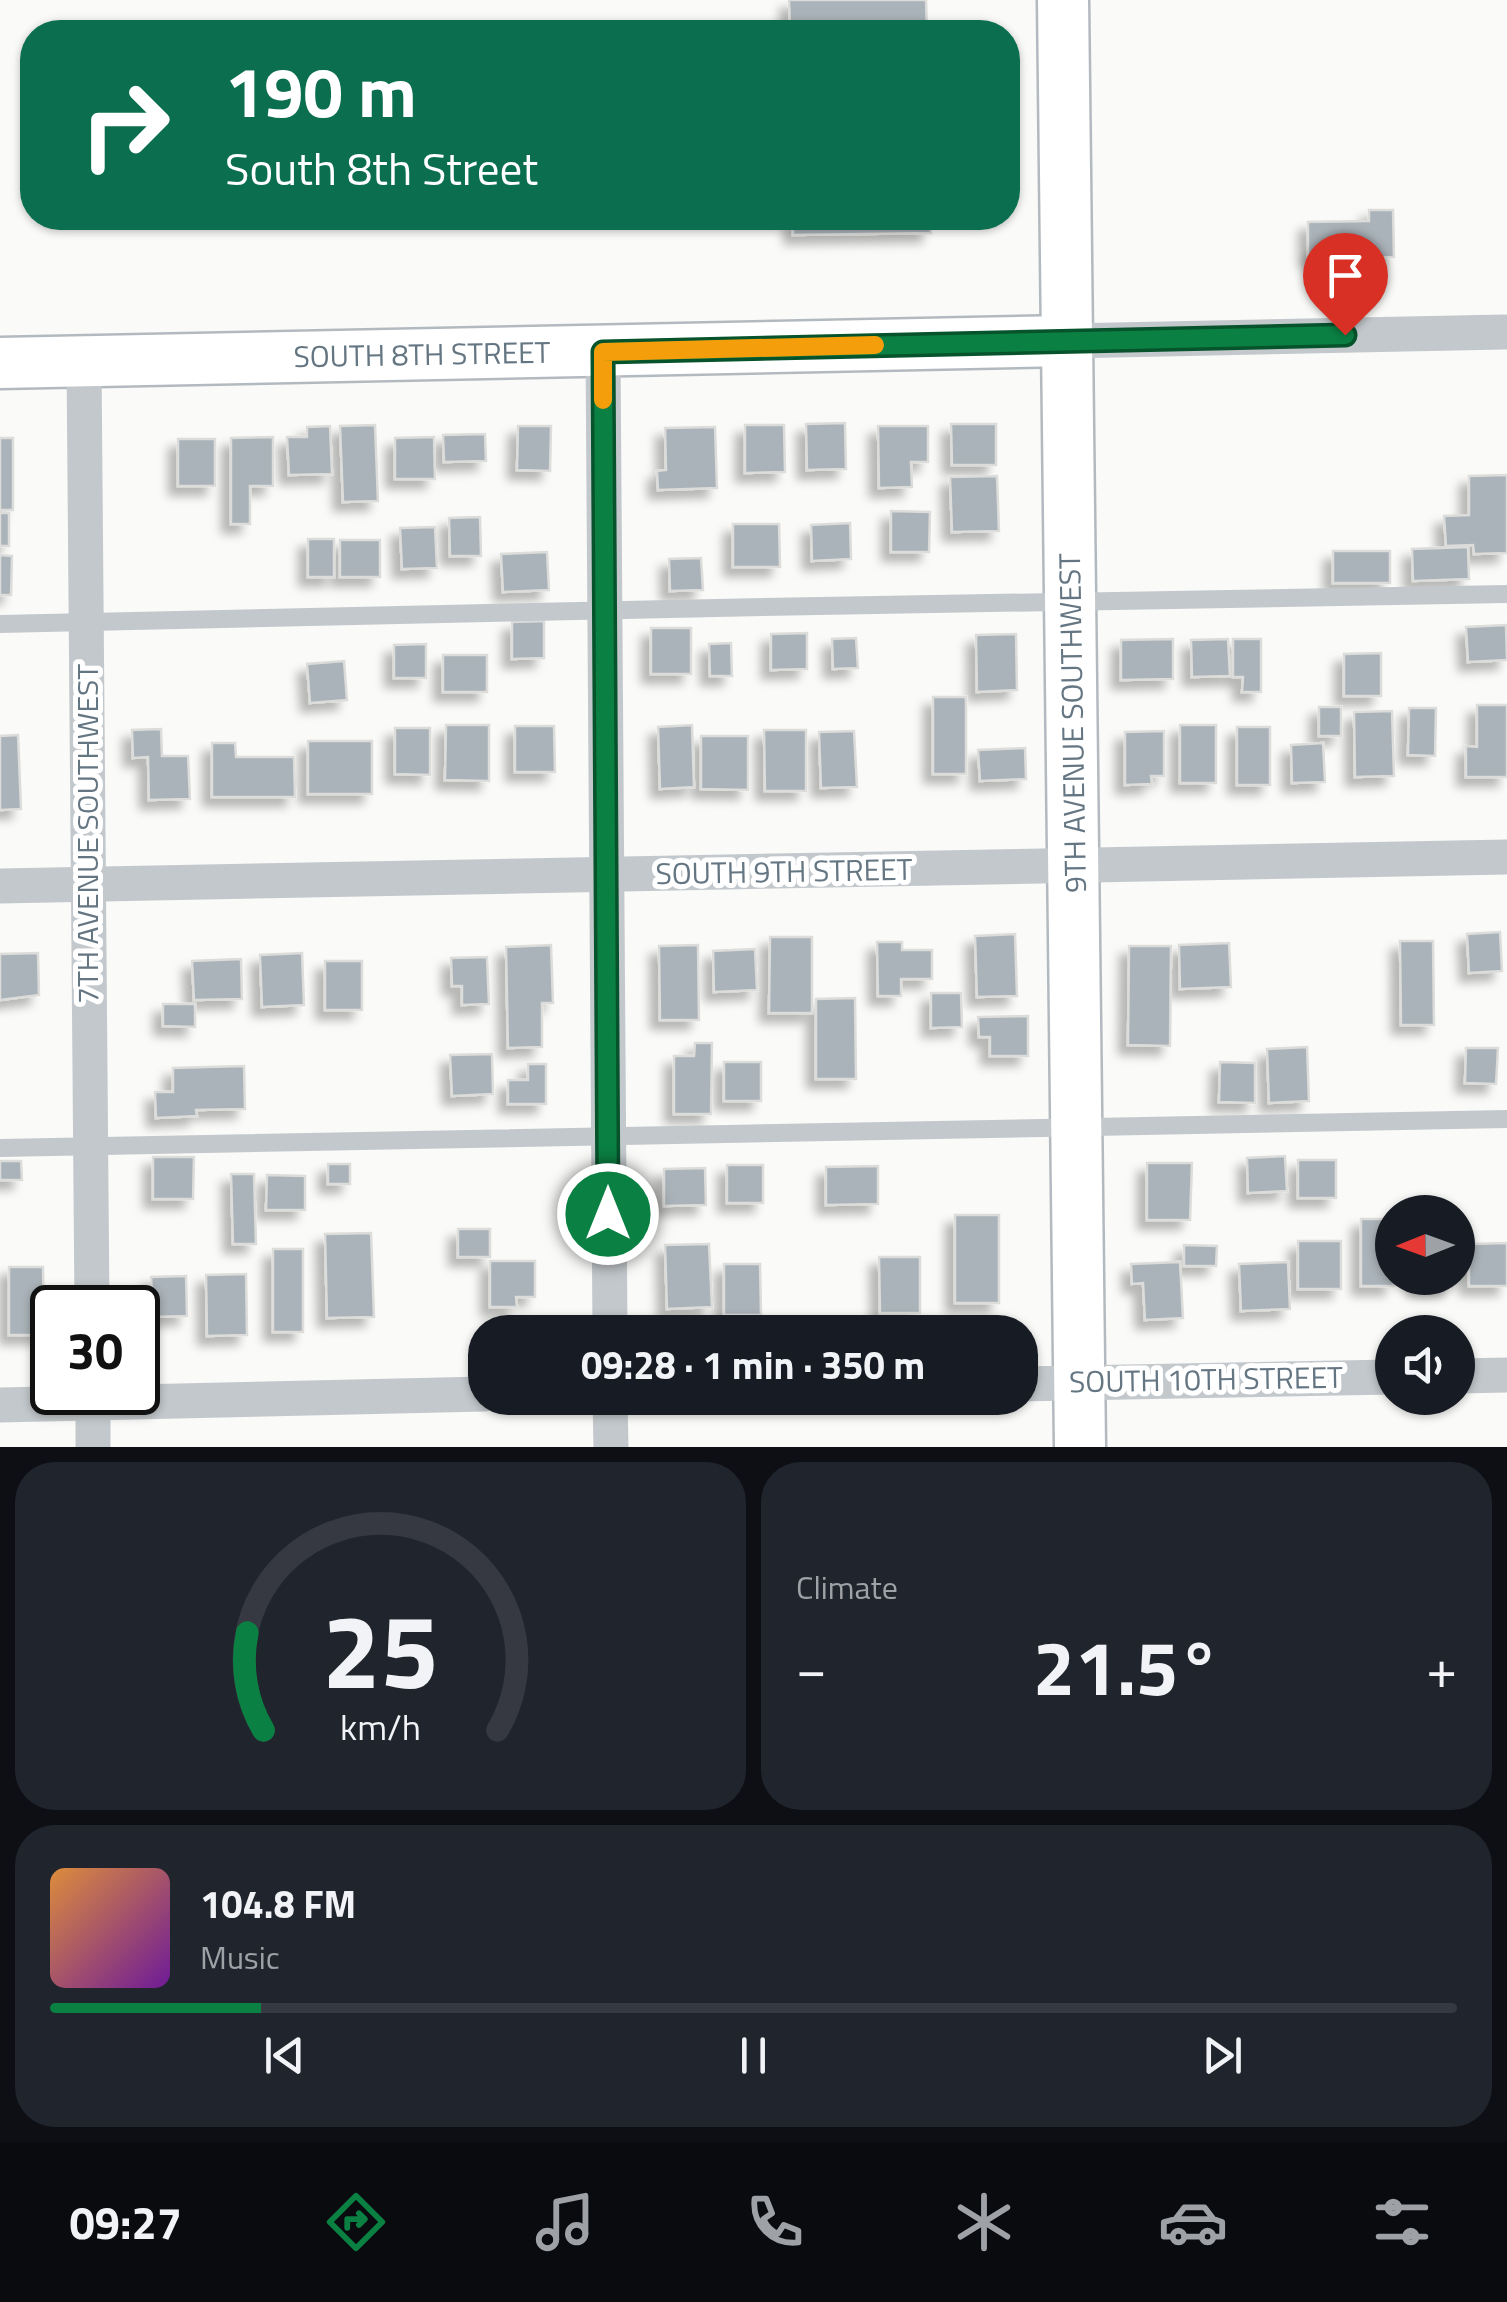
<!DOCTYPE html>
<meta charset="utf-8">
<style>
body{margin:0;font-family:"Titillium Web",sans-serif;background:#20242c;color:#f1f3f6;height:100vh;display:flex;flex-direction:column;font-size:38px;white-space:nowrap}
*{box-sizing:border-box;margin:0}
p{font-size:32px;color:#9ea1a6}
.icon{flex:none;width:55px;height:55px;fill:none;stroke:currentColor;stroke-width:2;stroke-linecap:round;stroke-linejoin:round}
.map{position:relative;height:1447px;overflow:hidden}
.sheet{display:flex;flex-direction:column;gap:15px;padding:15px;background:#0d0f14;flex:1}
.sheet>*{flex:none}
.hud{position:absolute;left:20px;top:20px;width:1000px;height:210px;border-radius:40px;box-shadow:0 2px 8px #0004;background:#0b6e4f;color:#fff;overflow:hidden}
.needle{width:65px;rotate:269deg}
.fabs{position:absolute;left:1375px;top:1195px;display:grid;gap:20px}
.fabs a{display:grid;place-items:center;width:100px;height:100px;border-radius:50%;background:#171b24;box-shadow:0 2px 8px #0004;font-size:50px}
.speed{position:absolute;left:30px;top:1285px;display:flex;gap:20px;font-size:50px;font-weight:700;text-align:center}
.speed>*{display:grid;place-content:center;width:130px;height:130px;border-radius:50%;background:#171b24;box-shadow:0 2px 8px #0004;line-height:1}
.speed .limit{border:5px solid #111;border-radius:15px;background:#fff;color:#111}
.pin{position:absolute;display:grid;place-items:center;width:85px;height:85px;color:#fff;margin:-102px -42px;border-radius:50% 50% 50% 0;rotate:-45deg;box-shadow:0 0 10px #0007}
.pin .icon{rotate:45deg}
.me{position:absolute;width:110px;margin:-55px;rotate:0deg;stroke-linejoin:round;filter:drop-shadow(0 0 8px #0008)}
.turn{display:flex;align-items:center;gap:35px;height:210px;padding:0 40px;font-size:45px}
.turn .icon{width:130px;height:130px;stroke-width:2.5}
.turn b{display:block;font-size:70px;line-height:85px}
.big{font-size:75px;font-weight:700;line-height:1.1}
.sheet .tile{flex:1;display:flex;flex-direction:column;justify-content:center;gap:15px;min-width:0;padding:0 35px;border-radius:40px;background:#20242c}
.sheet .dial{align-items:center;gap:0}
.dial svg{height:260px;overflow:visible;fill:none;stroke:#363941;stroke-width:7;stroke-linecap:round;text-anchor:middle}
.dial text{fill:#f1f3f6;stroke:none}
.song{display:flex;align-items:center;gap:30px}
.cover{width:120px;height:120px;border-radius:15px;background:linear-gradient(135deg,hsl(30 70% 55%),hsl(280 70% 35%))}
.played{height:10px;border-radius:5px;background:linear-gradient(90deg,#0b8043 15%,#363941 15%)}
.keys{display:flex;justify-content:space-around;direction:ltr}
.heat{display:flex;justify-content:space-between;align-items:center;font-size:55px;direction:ltr}
.sheet .tiles{flex:1;display:grid;gap:15px;grid-template-columns:1fr 1fr}
.tile:last-child{grid-column:span 2}
.trip{position:absolute;left:468px;top:1315px;width:570px;height:100px;border-radius:40px;background:#171b24;box-shadow:0 2px 8px #0004;font-weight:700;line-height:100px;text-align:center}
.menu{display:flex;height:160px;justify-content:space-around;align-items:center;background:#090b0e;color:#9ea1a6}
.menu .icon{width:70px;height:70px}
.menu .active{color:#0b8043}
.menu b{font-size:45px;color:#f1f3f6}
.map>svg:first-child{display:block}
.building{fill:#aab3b9;stroke:#dcdcda;stroke-width:2.5;filter:url(#shadow)}
.lines{fill:none;stroke-linecap:round;stroke-linejoin:round}
.secondary-casing{stroke:#b3babf;stroke-width:55}
.lane{stroke:#c3c8cc;stroke-width:18}
.street{stroke:#c3c8cc;stroke-width:35}
.secondary{stroke:#fff;stroke-width:50}
.route-casing{stroke:#07532c;stroke-width:25}
.route{stroke:#0b8043;stroke-width:18}
.slow{stroke:#f59e0b;stroke-width:18}
.labels{text-anchor:middle;stroke-width:10;stroke-linejoin:round;paint-order:stroke}
.street-label{font-size:30px;fill:#657683;stroke:#fff}
</style>
<div class="map">
<svg width="1507" height="1447" viewBox="0 0 1507 1447">
<defs>
<filter id="shadow"><feDropShadow dx="-9" dy="9" stdDeviation="5" flood-color="#0004"/></filter>
</defs>
<rect width="100%" height="100%" fill="#fafaf8"/>
<g class="building">
<polygon points="789,0 926,0 927,32 790,32"/>
<polygon points="1369,210 1393,210 1394,257 1308,258 1308,222 1369,221"/>
<polygon points="793,218 930,218 931,233 793,235"/>
<polygon points="845,423 846,469 807,470 806,424"/>
<polygon points="951,424 996,424 996,465 952,465"/>
<polygon points="375,425 378,501 343,502 340,426"/>
<polygon points="745,425 784,425 785,472 745,473"/>
<polygon points="330,426 332,474 289,475 287,437 307,437 307,427"/>
<polygon points="518,426 551,426 550,471 517,470"/>
<polygon points="878,426 928,426 928,462 911,462 912,487 879,488"/>
<polygon points="715,427 717,488 658,490 657,471 666,470 665,428"/>
<polygon points="485,434 486,461 444,462 443,435"/>
<polygon points="273,437 273,486 250,486 250,524 231,524 231,438"/>
<polygon points="434,437 435,479 395,479 395,438"/>
<rect x="0" y="438" width="13" height="72"/>
<rect x="178" y="439" width="37" height="47"/>
<polygon points="1507,475 1507,553 1474,554 1473,545 1446,546 1444,516 1469,515 1469,476"/>
<polygon points="997,476 999,531 952,532 950,477"/>
<polygon points="891,511 930,512 929,552 891,552"/>
<rect x="0" y="513" width="9" height="33"/>
<polygon points="480,517 481,556 450,556 449,518"/>
<polygon points="850,523 851,559 812,561 811,525"/>
<polygon points="733,524 779,524 780,567 733,567"/>
<polygon points="435,527 437,568 402,569 400,528"/>
<rect x="308" y="539" width="26" height="38"/>
<rect x="340" y="540" width="40" height="37"/>
<polygon points="1468,547 1469,579 1413,581 1412,549"/>
<rect x="1333" y="551" width="57" height="32"/>
<polygon points="547,552 549,590 503,592 501,554"/>
<polygon points="0,555 12,556 11,595 0,595"/>
<polygon points="701,558 703,590 670,591 669,559"/>
<polygon points="544,621 544,658 512,659 512,622"/>
<polygon points="1506,625 1507,660 1468,662 1466,627"/>
<rect x="651" y="628" width="40" height="46"/>
<polygon points="807,633 807,669 771,670 771,634"/>
<polygon points="1016,634 1017,690 977,692 976,635"/>
<polygon points="856,638 858,668 833,669 832,639"/>
<polygon points="1173,639 1173,679 1121,680 1121,640"/>
<polygon points="1228,639 1230,676 1192,677 1191,640"/>
<polygon points="1233,639 1261,639 1261,692 1242,692 1243,677 1233,677"/>
<polygon points="731,643 732,676 710,676 709,644"/>
<polygon points="426,644 426,678 394,678 394,645"/>
<polygon points="1381,653 1381,696 1344,696 1344,654"/>
<rect x="443" y="655" width="44" height="37"/>
<polygon points="344,661 347,700 310,703 307,664"/>
<rect x="933" y="697" width="33" height="77"/>
<polygon points="1477,705 1507,705 1507,777 1466,777 1466,746 1477,747"/>
<rect x="1319" y="707" width="22" height="29"/>
<polygon points="1409,708 1436,708 1435,756 1408,755"/>
<polygon points="1392,711 1394,776 1355,777 1354,712"/>
<polygon points="446,725 489,725 489,781 445,780"/>
<polygon points="692,725 694,787 660,789 658,727"/>
<rect x="1180" y="725" width="36" height="58"/>
<polygon points="515,726 554,726 555,772 515,772"/>
<rect x="1237" y="727" width="33" height="58"/>
<polygon points="395,728 430,728 430,775 395,774"/>
<polygon points="161,729 162,756 188,756 190,799 149,800 148,757 133,758 132,730"/>
<polygon points="764,730 806,730 806,791 765,791"/>
<polygon points="854,731 857,787 821,788 819,732"/>
<polygon points="1164,731 1164,776 1151,776 1152,784 1125,785 1125,732"/>
<polygon points="18,735 21,809 0,810 0,736"/>
<polygon points="701,736 748,736 748,790 701,789"/>
<rect x="308" y="741" width="64" height="53"/>
<polygon points="212,743 235,743 236,757 294,757 295,797 212,797"/>
<polygon points="1323,743 1325,782 1292,783 1291,745"/>
<polygon points="1025,748 1026,779 980,781 978,750"/>
<polygon points="1500,932 1502,971 1469,973 1467,934"/>
<polygon points="1015,934 1017,996 977,997 975,936"/>
<polygon points="770,937 812,937 812,1013 769,1013"/>
<polygon points="1400,941 1433,941 1434,1025 1401,1025"/>
<polygon points="877,942 902,942 902,950 932,950 932,979 901,979 901,996 878,996"/>
<polygon points="1229,943 1231,987 1180,989 1179,945"/>
<polygon points="551,945 553,1003 542,1003 542,1047 508,1048 506,947"/>
<polygon points="698,945 699,1020 660,1020 659,946"/>
<polygon points="1129,946 1171,946 1170,1046 1128,1045"/>
<polygon points="755,949 757,990 714,992 713,951"/>
<polygon points="38,953 39,995 0,1000 0,954"/>
<polygon points="302,953 304,1005 262,1007 260,955"/>
<polygon points="487,957 489,1004 462,1005 462,986 452,986 451,958"/>
<polygon points="241,959 242,999 194,1000 192,961"/>
<rect x="325" y="961" width="37" height="49"/>
<polygon points="931,993 961,993 962,1027 931,1028"/>
<polygon points="855,998 856,1079 816,1079 816,999"/>
<polygon points="163,1004 195,1004 195,1027 163,1026"/>
<polygon points="1028,1016 1028,1056 990,1056 990,1037 979,1037 978,1017"/>
<polygon points="695,1043 712,1043 711,1114 674,1114 674,1056 694,1056"/>
<polygon points="1307,1047 1309,1101 1269,1103 1267,1049"/>
<polygon points="1466,1048 1498,1048 1496,1084 1465,1083"/>
<polygon points="492,1054 493,1094 452,1096 450,1055"/>
<rect x="724" y="1062" width="37" height="39"/>
<polygon points="1220,1062 1255,1063 1255,1103 1219,1102"/>
<polygon points="528,1064 546,1064 546,1104 508,1104 508,1080 528,1080"/>
<polygon points="244,1066 245,1109 196,1110 197,1116 156,1118 155,1092 173,1092 173,1068"/>
<polygon points="1285,1156 1287,1191 1248,1193 1247,1158"/>
<polygon points="153,1157 194,1157 193,1199 153,1199"/>
<rect x="1298" y="1160" width="38" height="38"/>
<polygon points="0,1161 21,1161 22,1180 0,1180"/>
<polygon points="1147,1163 1192,1163 1190,1220 1147,1220"/>
<rect x="328" y="1164" width="22" height="20"/>
<rect x="727" y="1165" width="36" height="38"/>
<polygon points="878,1166 878,1204 826,1205 826,1167"/>
<polygon points="705,1168 706,1205 664,1206 664,1169"/>
<polygon points="231,1174 254,1174 256,1244 233,1244"/>
<polygon points="267,1175 305,1176 305,1210 266,1210"/>
<rect x="955" y="1215" width="44" height="88"/>
<polygon points="1361,1219 1392,1219 1394,1286 1361,1286"/>
<rect x="458" y="1229" width="32" height="28"/>
<polygon points="371,1233 374,1317 327,1318 325,1234"/>
<rect x="1298" y="1241" width="43" height="48"/>
<polygon points="1507,1243 1507,1286 1469,1286 1469,1244"/>
<polygon points="709,1244 712,1307 667,1309 665,1245"/>
<polygon points="1184,1245 1217,1246 1216,1266 1184,1266"/>
<rect x="273" y="1249" width="30" height="83"/>
<polygon points="879,1257 920,1257 920,1313 880,1313"/>
<polygon points="490,1261 535,1261 535,1297 516,1297 517,1307 490,1307"/>
<polygon points="1180,1262 1183,1318 1145,1320 1143,1283 1132,1284 1131,1264"/>
<polygon points="1288,1262 1290,1309 1241,1311 1239,1264"/>
<polygon points="724,1264 760,1264 761,1315 724,1315"/>
<polygon points="9,1267 43,1267 44,1335 9,1335"/>
<polygon points="246,1274 247,1335 207,1336 206,1275"/>
<polygon points="186,1276 187,1316 153,1317 151,1277"/>
<rect x="1417" y="1278" width="35" height="9"/>
</g>
<g class="lines">
<g class="secondary-casing">
<g id="secondary">
<polyline points="1063,0 1080,1447"/>
<polyline points="0,363 1066,341"/>
</g>
</g>
<g class="lane">
<path d="M0,624C502,613 1005,600 1507,594"/>
<polyline points="0,1148 1507,1119"/>
</g>
<g class="street">
<polyline points="1066,341 1504,332"/>
<polyline points="603,352 610,1332"/>
<polyline points="84,361 92,1308"/>
<polyline points="0,886 1507,857"/>
<polyline points="1458,1376 1507,1375"/>
<polyline points="1020,1384 1392,1377"/>
<polyline points="93,1392 93,1447"/>
<polyline points="610,1398 611,1447"/>
<polyline points="0,1405 485,1394"/>
</g>
<use href="#secondary" class="secondary"/>
</g>
<g class="lines">
<g class="route-casing">
<polyline id="route" points="608,1214 603,352 1345,335"/>
</g>
<use href="#route" class="route"/>
<polyline class="slow" points="603,400 603,352 875,345"/>
</g>
<g class="labels">
<g class="street-label">
<text transform="translate(422 355) rotate(-1)" y="10">SOUTH 8TH STREET</text>
<text transform="translate(1073 723) rotate(-91)" y="10">9TH AVENUE SOUTHWEST</text>
<text transform="translate(88 834) rotate(-90)" y="10">7TH AVENUE SOUTHWEST</text>
<text transform="translate(784 872) rotate(-1)" y="10">SOUTH 9TH STREET</text>
<text transform="translate(1206 1380) rotate(-1)" y="10">SOUTH 10TH STREET</text>
</g>
</g>
</svg>
<div class="fabs">
<a><svg class="needle" viewBox="-14 -14 28 28"><path d="M0-13l5 13h-10z" fill="#e53935"/><path d="M0 13l5-13h-10z" fill="#9ea1a6"/></svg></a>
<a><svg class="icon" aria-label="sound" viewBox="0 0 24 24"><path d="M4 9h4l5-4v14l-5-4H4zM17 9q2 3 0 6"/></svg></a>
</div>
<div class="speed"><div class="limit">30</div></div>
<div class="pin" style="left:1345px;top:335px;background:#d93025"><svg class="icon" aria-label="arrive" viewBox="0 0 24 24"><path d="M6 21V4h12l-3 4 3 4H6"/></svg></div>
<svg class="me" style="left:608px;top:1214px" viewBox="-20 -20 40 40"><circle r="17" fill="#0b8043" stroke="#fff" stroke-width="3"/><path d="M0-11L8 9 0 5-8 9z" fill="#fff"/></svg>
<div class="trip">09:28 · 1 min · 350 m</div>
<div class="hud">
<div class="turn"><svg class="icon" aria-label="right" viewBox="0 0 24 24"><path d="M7 20v-9h11M14 6l5 5-5 5"/></svg><div><b>190 m</b>South 8th Street</div></div>
</div>
</div>
<section class="sheet">
<div class="tiles">
<div class="tile dial"><svg viewBox="0 0 100 80">
<path d="M14 69A42 42 0 1 1 86 69"/>
<path d="M14 69A42 42 0 0 1 9 39" stroke="#0b8043"/>
<text x="50" y="56" font-size="32" font-weight="700">25</text>
<text x="50" y="72" font-size="11">km/h</text>
</svg></div>
<div class="tile"><p>Climate</p>
<div class="heat"><a>−</a><b class="big">21.5°</b><a>+</a></div>
</div>
<div class="tile">
<div class="song"><i class="cover"></i><div><b>104.8 FM</b><p>Music</p></div></div>
<div class="played"></div>
<div class="keys"><svg class="icon" aria-label="previous" viewBox="0 0 24 24"><path d="M18 5L8 12l10 7zM5 5v14"/></svg><svg class="icon" aria-label="pause" viewBox="0 0 24 24"><path d="M8 5v14M16 5v14"/></svg><svg class="icon" aria-label="next" viewBox="0 0 24 24"><path d="M6 5l10 7-10 7zM19 5v14"/></svg></div>
</div>
</div>
</section>
<nav class="menu">
<b>09:27</b>
<svg class="icon active" aria-label="directions" viewBox="0 0 24 24"><path d="M12 3l9 9-9 9-9-9zM9 14v-3h6M13 9l2 2-2 2"/></svg>
<svg class="icon" aria-label="music" viewBox="0 0 24 24"><path d="M9 18V5l10-2v13"/><circle cx="6" cy="18" r="3"/><circle cx="16" cy="16" r="3"/></svg>
<svg class="icon" aria-label="phone" viewBox="0 0 24 24"><path d="M5 4h4l2 5-3 2q2 4 5 5l2-3 5 2v4C11 20 4 13 5 4z"/></svg>
<svg class="icon" aria-label="climate" viewBox="0 0 24 24"><path d="M12 3v18M4 7l16 10M4 17L20 7"/></svg>
<svg class="icon" aria-label="car" viewBox="0 0 24 24"><path d="M5 17H2v-5l4-1 3-4h7l3 4 3 1v5h-3M9 17h6M6 11h13"/><circle cx="7" cy="17" r="2"/><circle cx="17" cy="17" r="2"/></svg>
<svg class="icon" aria-label="filters" viewBox="0 0 24 24"><path d="M4 7h16M4 17h16"/><circle cx="9" cy="7" r="2"/><circle cx="15" cy="17" r="2"/></svg>
</nav>
